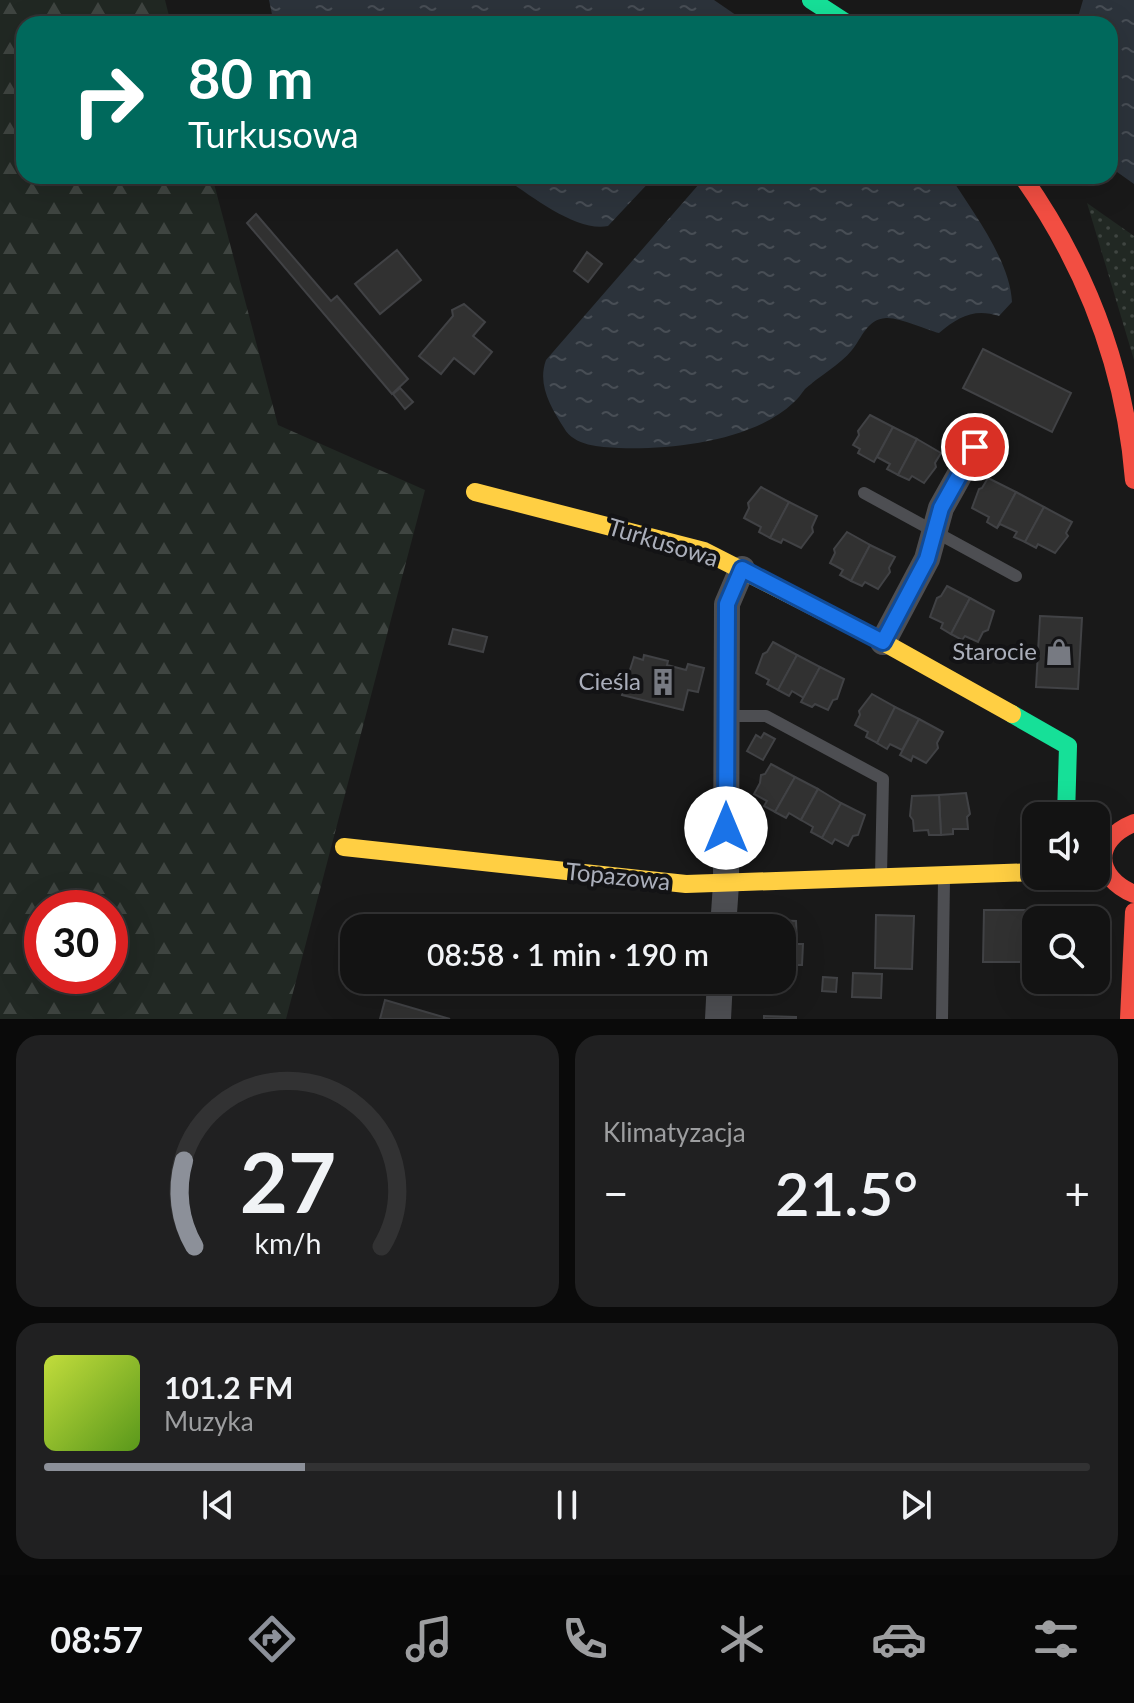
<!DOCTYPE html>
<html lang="pl">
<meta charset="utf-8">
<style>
body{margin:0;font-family:Lato,sans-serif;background:#202021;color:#f1f3f6;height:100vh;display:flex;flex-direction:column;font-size:30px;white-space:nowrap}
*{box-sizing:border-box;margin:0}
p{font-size:26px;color:#9d9ea0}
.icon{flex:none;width:44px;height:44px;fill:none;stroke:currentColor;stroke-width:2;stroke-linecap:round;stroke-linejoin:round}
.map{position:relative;height:1019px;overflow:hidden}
.panel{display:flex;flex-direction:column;gap:16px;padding:16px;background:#0a0a0a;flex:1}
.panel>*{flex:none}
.guide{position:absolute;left:16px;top:16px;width:1102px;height:168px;border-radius:24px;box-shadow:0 8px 32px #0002,0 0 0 2px #323233;background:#00695c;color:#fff;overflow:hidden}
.tools{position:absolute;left:1022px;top:802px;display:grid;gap:16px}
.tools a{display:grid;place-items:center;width:88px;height:88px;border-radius:16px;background:#131313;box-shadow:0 8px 32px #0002,0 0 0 2px #323233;font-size:40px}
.speed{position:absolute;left:24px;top:890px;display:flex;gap:16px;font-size:40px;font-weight:700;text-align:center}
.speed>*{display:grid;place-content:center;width:104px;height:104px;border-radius:50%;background:#131313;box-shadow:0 8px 32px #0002,0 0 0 2px #323233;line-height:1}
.speed .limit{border:12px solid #d22;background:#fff;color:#111}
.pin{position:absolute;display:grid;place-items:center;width:68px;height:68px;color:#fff;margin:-34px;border:4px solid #fff;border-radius:50%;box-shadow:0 2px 8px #0007}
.me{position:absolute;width:88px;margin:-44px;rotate:0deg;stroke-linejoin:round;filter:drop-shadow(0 0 6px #0008)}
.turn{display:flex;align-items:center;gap:28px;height:168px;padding:0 40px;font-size:36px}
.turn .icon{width:104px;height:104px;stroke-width:2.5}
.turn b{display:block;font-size:56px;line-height:68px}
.big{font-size:60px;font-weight:600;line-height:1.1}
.panel .tile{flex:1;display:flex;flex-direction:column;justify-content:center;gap:12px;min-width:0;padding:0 28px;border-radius:24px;background:#202021}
.panel .dial{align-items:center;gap:0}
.dial svg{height:208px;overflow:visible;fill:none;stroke:#323233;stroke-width:7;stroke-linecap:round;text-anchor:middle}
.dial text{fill:#f1f3f6;stroke:none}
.song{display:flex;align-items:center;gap:24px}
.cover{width:96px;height:96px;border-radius:12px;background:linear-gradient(135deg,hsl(70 70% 55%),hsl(90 70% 35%))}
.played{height:8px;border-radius:4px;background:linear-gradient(90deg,#8c9099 25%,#323233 25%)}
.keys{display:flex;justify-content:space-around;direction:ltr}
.heat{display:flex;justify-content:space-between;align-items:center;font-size:44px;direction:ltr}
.panel .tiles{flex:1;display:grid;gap:16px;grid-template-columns:1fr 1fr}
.tile:last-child{grid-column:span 2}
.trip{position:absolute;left:340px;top:914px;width:456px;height:80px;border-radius:24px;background:#131313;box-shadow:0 8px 32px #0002,0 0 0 2px #323233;font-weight:600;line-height:80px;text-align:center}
.tabs{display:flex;height:128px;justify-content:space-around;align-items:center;background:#080808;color:#9d9ea0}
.tabs .icon{width:56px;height:56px}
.tabs .selected{color:#8c9099}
.tabs b{font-size:36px;color:#f1f3f6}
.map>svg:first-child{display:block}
.grass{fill:url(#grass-dots)}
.forest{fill:url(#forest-firs);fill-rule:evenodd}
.water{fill:url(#water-ripples)}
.building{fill:#313131;stroke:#414245;stroke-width:2}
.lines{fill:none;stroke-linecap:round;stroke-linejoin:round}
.lane{stroke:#4d4e52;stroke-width:12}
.street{stroke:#4d4e52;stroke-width:26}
.fast{stroke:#16e098;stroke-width:18}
.slow{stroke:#ffcf43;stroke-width:18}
.jam{stroke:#f24e42;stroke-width:18}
.route-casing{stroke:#114b97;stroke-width:20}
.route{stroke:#1a73e8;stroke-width:14}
.labels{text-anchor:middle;stroke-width:8;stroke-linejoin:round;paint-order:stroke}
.street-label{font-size:24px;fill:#aaaeba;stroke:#131315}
.poi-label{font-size:24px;fill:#aaaeba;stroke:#131315;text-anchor:end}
</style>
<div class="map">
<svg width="1134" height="1019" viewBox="0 0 1134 1019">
<defs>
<pattern id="grass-dots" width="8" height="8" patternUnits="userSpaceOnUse" patternTransform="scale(2)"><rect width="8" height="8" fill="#212823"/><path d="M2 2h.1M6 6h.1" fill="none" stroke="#3f4541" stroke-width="1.8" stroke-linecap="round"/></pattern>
<pattern id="forest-firs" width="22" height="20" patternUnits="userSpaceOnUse" patternTransform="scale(2)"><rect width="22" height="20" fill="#212823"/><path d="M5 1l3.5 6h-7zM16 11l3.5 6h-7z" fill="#3f4541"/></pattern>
<pattern id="water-ripples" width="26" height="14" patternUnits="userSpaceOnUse" patternTransform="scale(2)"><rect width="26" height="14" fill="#2c333b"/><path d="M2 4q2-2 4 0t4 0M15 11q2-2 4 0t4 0" fill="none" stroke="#484e55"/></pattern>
</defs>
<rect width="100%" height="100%" fill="#191919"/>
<polygon class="grass" points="1087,203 1134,236 1134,360"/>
<path class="forest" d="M0,0H165L171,24H24V176H212L278,425L425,490L286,1019H0ZM42,908H110V976H42Z"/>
<g class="water">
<polygon points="269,0 714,0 749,24 274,24"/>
<polygon points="1083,0 1134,0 1134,184 1110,167 1110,24 1076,24"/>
<path d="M502,176H655L608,226C577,233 527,193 502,176Z"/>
<path d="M706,176H950C972,211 1010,260 1012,302L999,316C974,308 958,317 939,333C927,330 899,317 886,318C867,319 862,338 852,350C840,365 819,376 805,389C801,394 798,399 793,403C753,441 671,450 619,448C600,447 574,446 564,428C551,407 537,385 546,360Z"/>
</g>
<g class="building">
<polygon points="256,214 331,301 337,296 408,379 392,394 247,223"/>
<polygon points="397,250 421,280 380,314 355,284"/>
<polygon points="587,252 602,264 588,282 574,271"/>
<polygon points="464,304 485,322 473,336 492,352 474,374 454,358 441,374 419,356 453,316 452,310"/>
<polygon points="983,349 1071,393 1052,432 963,388"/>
<polygon points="400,388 413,402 405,409 393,394"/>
<polygon points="870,415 893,427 874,462 858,453 860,449 853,445 859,435 858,431"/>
<polygon points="893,427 917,439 898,475 887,469 890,464 877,457"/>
<polygon points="917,439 941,453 935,463 936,467 924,483 912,476 909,480 898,475"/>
<polygon points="988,478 1016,492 997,528 987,522 989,517 972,508 979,489 982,488"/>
<polygon points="761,487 789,502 770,538 759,532 761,527 744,518 749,508 748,503"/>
<polygon points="1016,492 1044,507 1025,542 1014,537 1017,532 1000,524 997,528"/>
<polygon points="789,502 817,516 812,527 813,532 801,548 783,539 781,543 770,538"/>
<polygon points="1044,507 1072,522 1066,533 1068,536 1055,553 1038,544 1036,548 1025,542"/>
<polygon points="847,532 870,545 851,581 840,575 843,570 830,563 835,553 834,549"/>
<polygon points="870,545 895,557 889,568 890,572 878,589 865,582 862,586 851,581"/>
<polygon points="947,586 970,598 951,634 941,628 943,623 930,617 937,598 941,596"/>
<polygon points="970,598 994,611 988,630 983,632 978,642 965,636 962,640 951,634"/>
<polygon points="1040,616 1082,618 1078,689 1036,687"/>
<polygon points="453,629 487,637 483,652 449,644"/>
<polygon points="773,642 797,655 778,690 767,684 769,680 756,673 763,654 767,652"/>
<polygon points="644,655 668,661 667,665 686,670 688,664 704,668 698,692 688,690 683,710 622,695 634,657 643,660"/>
<polygon points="797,655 820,667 804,698 792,691 789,696 778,690"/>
<polygon points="820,667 844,679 837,699 833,700 828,710 815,704 812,707 801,702"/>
<polygon points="872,694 895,707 877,743 866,737 868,732 855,725 860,715 859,711"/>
<polygon points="895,707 919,719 902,750 890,744 887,749 877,743"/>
<polygon points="919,719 943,732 937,743 938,748 926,763 913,756 911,761 900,755"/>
<polygon points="764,733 775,739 763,760 747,751 756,735 761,738"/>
<polygon points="771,764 795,777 775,812 764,806 767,801 754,794 760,783 761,775 765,774"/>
<polygon points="795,777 818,789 801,820 789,813 786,818 775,812"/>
<polygon points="818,789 841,803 822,838 811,832 813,827 801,820"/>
<polygon points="966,793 970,814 967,817 968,829 953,829 953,834 941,835 939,795"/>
<polygon points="939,795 941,835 929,835 928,830 914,831 913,820 910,816 912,796"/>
<polygon points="841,803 865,815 858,835 853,836 848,846 835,839 832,844 822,838"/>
<polygon points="984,910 1029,910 1028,962 983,962"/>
<polygon points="876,915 914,916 912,969 875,968"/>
<polygon points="764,917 771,920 796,921 797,944 803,944 802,965 789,965 788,984 765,984 765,980 782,980 782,928 759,928 759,920"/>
<polygon points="853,973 882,974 881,998 852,997"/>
<polygon points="823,977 837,978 836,992 822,991"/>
<polygon points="385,1000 450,1019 380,1019"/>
<polygon points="764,1016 796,1017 796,1019 764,1019"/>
</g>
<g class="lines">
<g class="lane">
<polyline points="864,493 1016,576"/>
<polyline points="727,716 766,716 883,779 881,875"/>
<polyline points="942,1019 944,880"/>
</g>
<g class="street">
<polyline points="883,642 927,559 941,508 975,447"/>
<polyline points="723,928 726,884 727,604 742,569"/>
<polyline points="718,1019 720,980"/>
</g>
<g class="fast">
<polyline points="811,0 848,24"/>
<polyline points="1012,714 1068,746 1066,816"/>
</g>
<g class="slow">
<polyline points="475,492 704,551 883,642 1012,714"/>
<polyline points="344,847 686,884 1036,872"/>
</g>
<g class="jam">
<path d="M1022,176C1087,268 1125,368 1134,480"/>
<path d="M1134,823C1092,840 1094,877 1134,894"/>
<polyline points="1129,1019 1134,912"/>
</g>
</g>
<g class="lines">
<g class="route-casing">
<polyline id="route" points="726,828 727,604 742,569 883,642 927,559 941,508 975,447"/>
</g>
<use href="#route" class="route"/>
</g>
<defs>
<g id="shop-bare" transform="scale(2.16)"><path d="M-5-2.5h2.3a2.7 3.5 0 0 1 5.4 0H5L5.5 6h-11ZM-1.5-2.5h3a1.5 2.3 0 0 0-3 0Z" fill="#777a82" stroke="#131315" stroke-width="2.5" paint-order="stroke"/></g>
<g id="building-bare" transform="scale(2.16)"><path d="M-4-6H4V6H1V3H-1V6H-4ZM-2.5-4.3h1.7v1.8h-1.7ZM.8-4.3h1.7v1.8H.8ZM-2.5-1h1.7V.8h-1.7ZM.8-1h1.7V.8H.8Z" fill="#777a82" stroke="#131315" stroke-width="2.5" paint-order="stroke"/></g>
</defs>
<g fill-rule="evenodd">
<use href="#shop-bare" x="1059" y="652"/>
<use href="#building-bare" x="663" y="682"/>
</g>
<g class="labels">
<g class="street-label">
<text transform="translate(663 543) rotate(17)" y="8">Turkusowa</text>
<text transform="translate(618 877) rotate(6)" y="8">Topazowa</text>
</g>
<g class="poi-label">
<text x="1037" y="660">Starocie</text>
<text x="641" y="690">Cieśla</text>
</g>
</g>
</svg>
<div class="tools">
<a><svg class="icon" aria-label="sound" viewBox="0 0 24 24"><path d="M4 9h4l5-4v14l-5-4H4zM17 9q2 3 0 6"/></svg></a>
<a><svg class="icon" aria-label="search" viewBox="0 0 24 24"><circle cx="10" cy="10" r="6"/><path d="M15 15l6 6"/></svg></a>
</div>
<div class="speed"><div class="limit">30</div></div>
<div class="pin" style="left:975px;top:447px;background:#d93025"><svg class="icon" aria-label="arrive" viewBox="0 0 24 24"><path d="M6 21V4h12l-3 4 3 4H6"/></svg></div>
<svg class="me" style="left:726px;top:828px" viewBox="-20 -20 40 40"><circle r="19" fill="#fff"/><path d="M0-13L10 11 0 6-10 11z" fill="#1a73e8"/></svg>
<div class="trip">08:58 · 1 min · 190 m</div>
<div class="guide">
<div class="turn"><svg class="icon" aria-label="right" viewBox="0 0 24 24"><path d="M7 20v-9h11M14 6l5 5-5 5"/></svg><div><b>80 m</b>Turkusowa</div></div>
</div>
</div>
<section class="panel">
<div class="tiles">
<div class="tile dial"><svg viewBox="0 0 100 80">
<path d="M14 69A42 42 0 1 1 86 69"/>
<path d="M14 69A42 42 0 0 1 10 36" stroke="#8c9099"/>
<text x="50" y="56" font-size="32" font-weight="700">27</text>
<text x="50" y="72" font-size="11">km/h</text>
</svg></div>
<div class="tile"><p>Klimatyzacja</p>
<div class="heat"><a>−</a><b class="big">21.5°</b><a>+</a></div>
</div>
<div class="tile">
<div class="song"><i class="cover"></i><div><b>101.2 FM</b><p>Muzyka</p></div></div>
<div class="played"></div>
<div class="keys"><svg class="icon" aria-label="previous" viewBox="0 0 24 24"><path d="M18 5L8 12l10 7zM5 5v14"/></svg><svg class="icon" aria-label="pause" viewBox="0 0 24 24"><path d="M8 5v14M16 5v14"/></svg><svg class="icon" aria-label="next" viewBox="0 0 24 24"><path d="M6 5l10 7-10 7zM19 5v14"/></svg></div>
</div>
</div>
</section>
<nav class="tabs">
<b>08:57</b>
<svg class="icon selected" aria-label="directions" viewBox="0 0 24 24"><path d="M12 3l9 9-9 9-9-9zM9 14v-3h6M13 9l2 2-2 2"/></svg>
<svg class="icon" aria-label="music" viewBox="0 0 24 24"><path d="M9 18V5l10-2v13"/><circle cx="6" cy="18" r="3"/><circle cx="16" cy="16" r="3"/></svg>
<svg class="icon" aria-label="phone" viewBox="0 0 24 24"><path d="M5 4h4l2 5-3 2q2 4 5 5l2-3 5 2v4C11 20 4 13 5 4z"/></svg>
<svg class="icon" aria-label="climate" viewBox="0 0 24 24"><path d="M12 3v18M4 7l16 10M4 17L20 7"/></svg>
<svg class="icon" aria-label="car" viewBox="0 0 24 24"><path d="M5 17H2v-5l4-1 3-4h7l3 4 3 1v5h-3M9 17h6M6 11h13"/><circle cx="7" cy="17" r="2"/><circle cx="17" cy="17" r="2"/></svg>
<svg class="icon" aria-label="filters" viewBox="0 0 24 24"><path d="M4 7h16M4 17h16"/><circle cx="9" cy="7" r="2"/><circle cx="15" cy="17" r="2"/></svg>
</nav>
